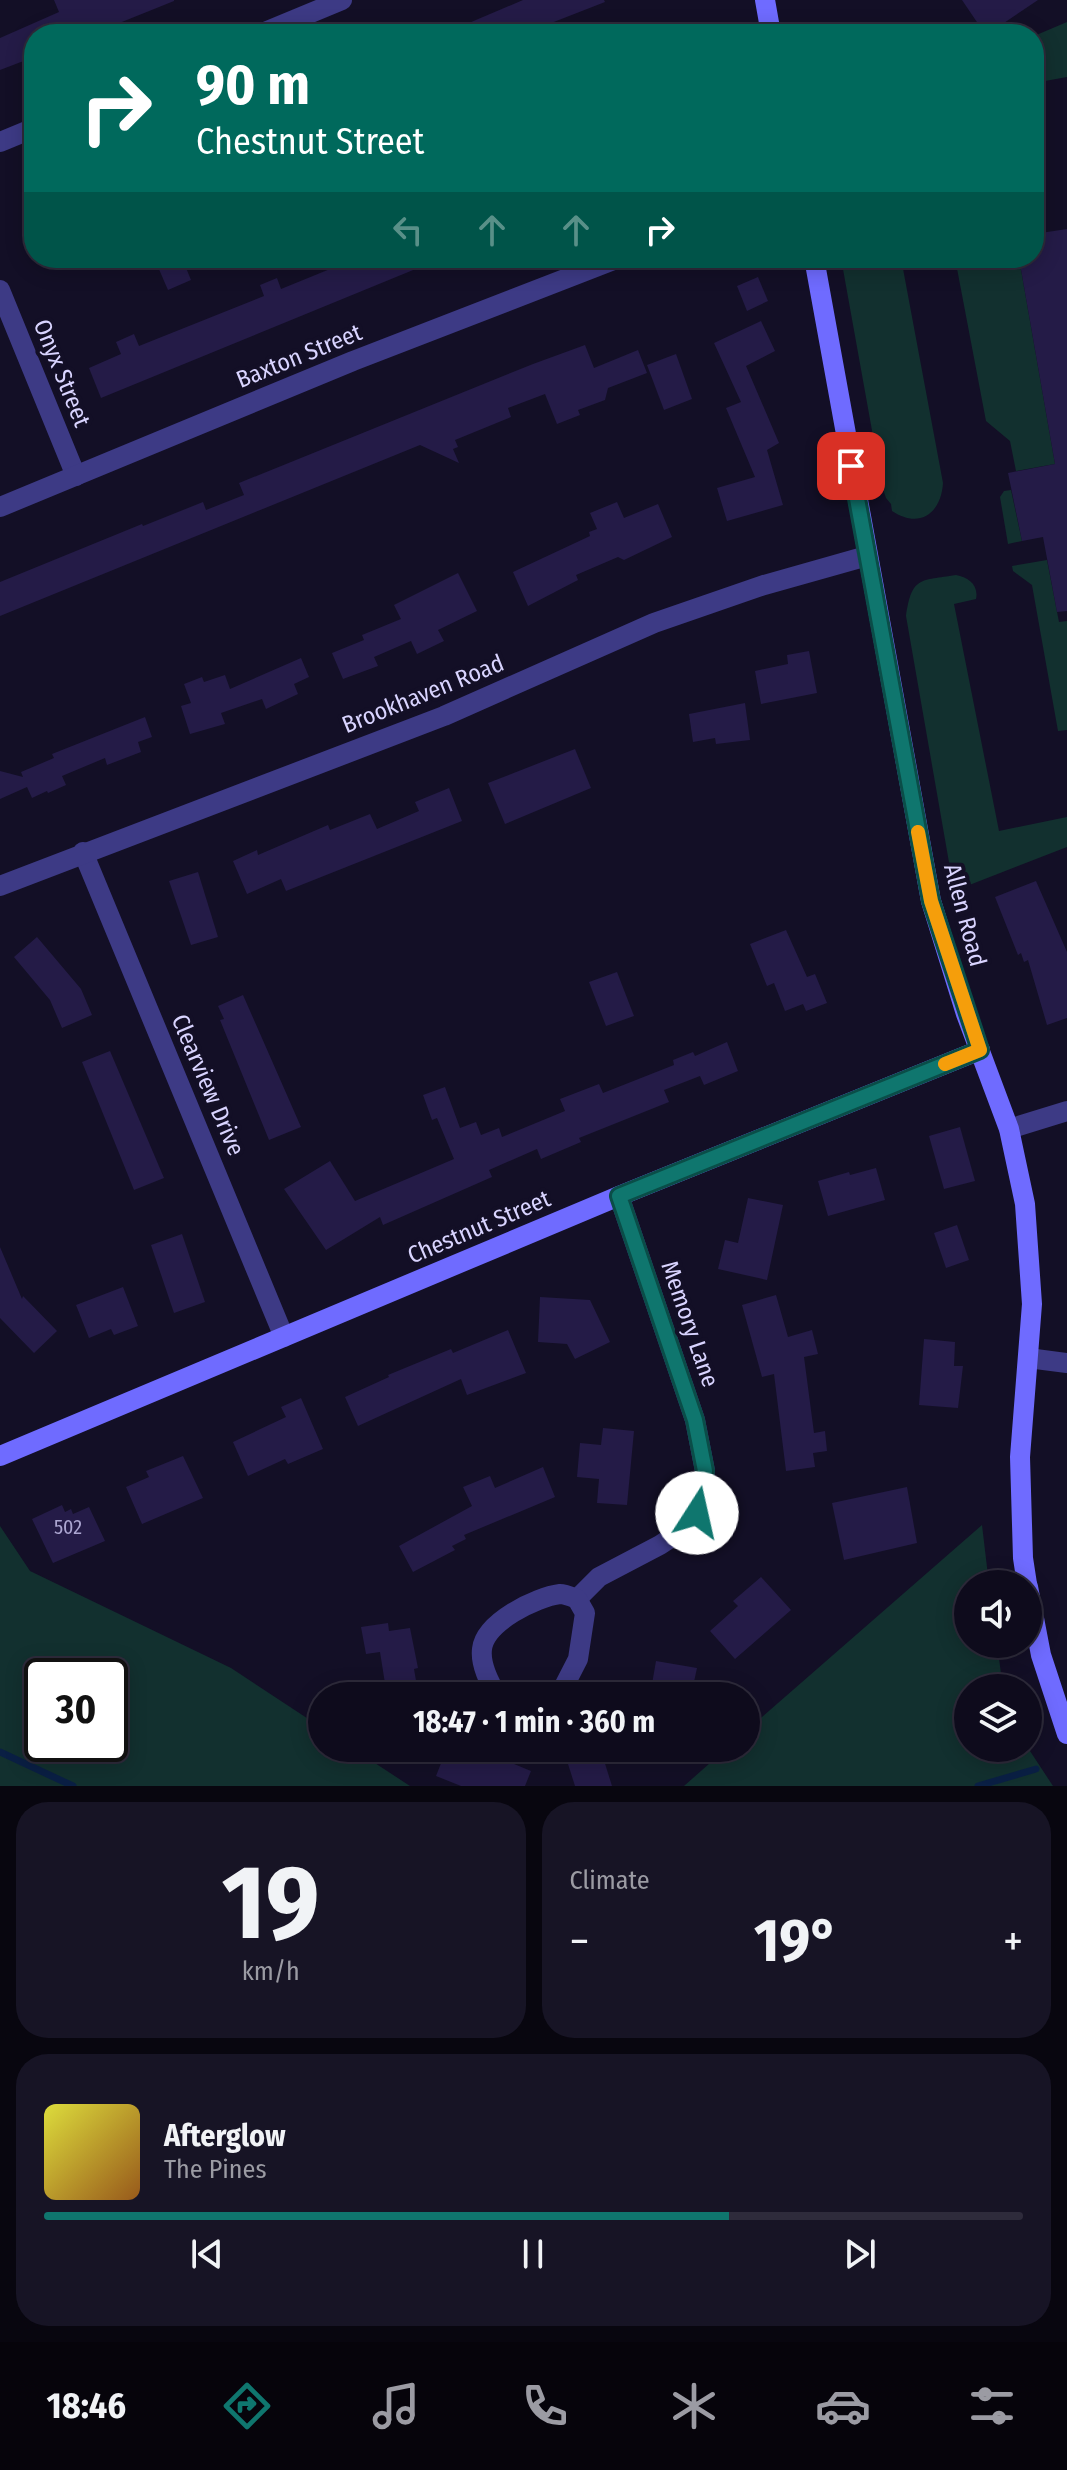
<!DOCTYPE html>
<meta charset="utf-8">
<style>
body{margin:0;font-family:"Fira Sans Condensed",sans-serif;background:#171425;color:#f1f3f6;height:100vh;display:flex;flex-direction:column;font-size:30px;white-space:nowrap}
*{box-sizing:border-box;margin:0}
p{font-size:26px;color:#9b9ba3}
.icon{flex:none;width:44px;height:44px;fill:none;stroke:currentColor;stroke-width:2;stroke-linecap:round;stroke-linejoin:round}
.map{position:relative;height:1786px;overflow:hidden}
.side{display:flex;flex-direction:column;gap:16px;padding:16px;background:#08060f;flex:1}
.side>*{flex:none}
.guide{position:absolute;left:24px;top:24px;width:1020px;height:244px;border-radius:32px;box-shadow:0 4px 20px #0003,0 0 0 2px #2e2b3b;background:#00695c;color:#fff;overflow:hidden}
.buttons{position:absolute;left:954px;top:1570px;display:grid;gap:16px}
.buttons a{display:grid;place-items:center;width:88px;height:88px;border-radius:50%;background:#0e0b1c;box-shadow:0 4px 20px #0003,0 0 0 2px #2e2b3b;font-size:40px}
.speed{position:absolute;left:24px;top:1658px;display:flex;gap:16px;font-size:40px;font-weight:700;text-align:center}
.speed>*{display:grid;place-content:center;width:104px;height:104px;border-radius:50%;background:#0e0b1c;box-shadow:0 4px 20px #0003,0 0 0 2px #2e2b3b;line-height:1}
.speed .limit{border:4px solid #111;border-radius:12px;background:#fff;color:#111}
.pin{position:absolute;display:grid;place-items:center;width:68px;height:68px;color:#fff;margin:-34px;border-radius:16px;box-shadow:0 4px 12px #0006}
.me{position:absolute;width:88px;margin:-44px;rotate:10deg;stroke-linejoin:round;filter:drop-shadow(0 0 6px #0008)}
.turn{display:flex;align-items:center;gap:28px;height:168px;padding:0 40px;font-size:36px}
.turn .icon{width:104px;height:104px;stroke-width:2.5}
.turn b{display:block;font-size:56px;line-height:68px}
.lanes{display:flex;align-items:center;height:76px;padding:0 40px;background:#0003;justify-content:center;gap:40px;direction:ltr}
.lanes .off{opacity:.35}
.big{font-size:60px;font-weight:700;line-height:1.1}
.side .widget{flex:1;display:flex;flex-direction:column;justify-content:center;gap:12px;min-width:0;padding:0 28px;border-radius:32px;background:#171425}
.side .dial{align-items:center;gap:0}
.dial b{font-size:104px;line-height:1}
.song{display:flex;align-items:center;gap:24px}
.cover{width:96px;height:96px;border-radius:12px;background:linear-gradient(135deg,hsl(60 70% 55%),hsl(30 70% 35%))}
.played{height:8px;border-radius:4px;background:linear-gradient(90deg,#0f766e 70%,#2e2b3b 70%)}
.keys{display:flex;justify-content:space-around;direction:ltr}
.heat{display:flex;justify-content:space-between;align-items:center;font-size:44px;direction:ltr}
.side .tiles{flex:1;display:grid;gap:16px;grid-template-columns:1fr 1fr}
.widget:last-child{grid-column:span 2}
.trip{position:absolute;left:308px;top:1682px;width:452px;height:80px;border-radius:40px;background:#0e0b1c;box-shadow:0 4px 20px #0003,0 0 0 2px #2e2b3b;font-weight:700;line-height:80px;text-align:center}
.menu{display:flex;height:128px;justify-content:space-around;align-items:center;background:#06040b;color:#9b9ba3}
.menu .icon{width:56px;height:56px}
.menu .selected{color:#0f766e}
.menu b{font-size:36px;color:#f1f3f6}
.map>svg:first-child{display:block}
.green{fill:#12302f;fill-rule:evenodd}
.lines{fill:none;stroke-linecap:round;stroke-linejoin:round}
.stream{stroke:#0a1f44;stroke-width:7}
.building{fill:#241b47}
.street{stroke:#3d3a85;stroke-width:20}
.secondary{stroke:#6f6bff;stroke-width:20}
.route-casing{stroke:#0a4d48;stroke-width:20}
.route{stroke:#0f766e;stroke-width:14}
.slow{stroke:#f59e0b;stroke-width:14}
.labels{text-anchor:middle;stroke-width:8;stroke-linejoin:round;paint-order:stroke}
.number-label{font-size:20px;fill:#aca6d1}
.street-label{font-size:24px;fill:#d9d4ff;stroke:#130f26}
</style>
<div class="map">
<svg width="1067" height="1786" viewBox="0 0 1067 1786">
<rect width="100%" height="100%" fill="#130f26"/>
<g class="green">
<polygon points="1067,22 1067,77 1034,83 1034,36"/>
<path d="M841,258H901L943,483C941,514 919,529 892,511L891,504L886,498L882,486Z"/>
<polygon points="955,258 1019,258 1055,464 1016,471 1010,441 986,421"/>
<polygon points="1011,490 1022,541 1008,544 1000,497 1004,491"/>
<polygon points="1047,560 1059,622 1067,621 1067,730 1058,731 1032,585 1013,571 1012,566"/>
<path d="M956,575C968,577 979,585 976,599L954,604L999,831L1067,817V847L954,891L906,616C912,576 920,581 956,575Z"/>
<polygon points="982,1525 989,1584 968,1584 968,1644 997,1644 1003,1688 968,1688 968,1748 1028,1748 1053,1786 684,1786 727,1748 746,1748 746,1731"/>
<path d="M0,1526L30,1571L231,1668L322,1728V1748H352L410,1786H0ZM42,1676H110V1744H42Z"/>
</g>
<g class="lines">
<g class="stream">
<polyline points="0,1752 73,1786"/>
<polyline points="978,1786 1036,1769"/>
</g>
</g>
<g class="building">
<polygon points="54,0 174,0 174,1 92,34 34,34 34,57 0,70 0,38 59,12"/>
<polygon points="523,0 604,0 605,2 523,34 443,34"/>
<polygon points="962,0 1038,0 998,27 995,22 983,31"/>
<polygon points="1067,229 1067,611 1057,612 1043,537 1022,541 1008,473 1055,464 1019,258 1034,258 1034,234"/>
<polygon points="182,258 191,280 168,290 158,267"/>
<polygon points="357,258 440,259 101,398 89,368 121,354 116,342 134,334 139,346 264,296 260,285 277,278 281,289"/>
<polygon points="758,277 768,301 747,311 737,286"/>
<polygon points="761,321 775,351 746,366 779,443 767,450 783,505 727,521 717,488 755,477 726,408 741,402 714,343"/>
<polygon points="585,345 594,368 638,350 647,373 608,388 605,400 578,410 580,415 557,424 545,394 508,408 511,417 455,440 458,447 453,449 459,463 420,445 0,616 0,582 142,524 143,526 203,502 206,510 244,495 239,483 533,364"/>
<polygon points="676,354 692,399 664,410 647,365"/>
<polygon points="617,502 624,518 658,504 672,537 624,560 618,557 576,575 578,580 528,606 513,572 590,536 589,532 597,529 590,513"/>
<polygon points="458,573 477,611 438,630 444,641 417,654 411,641 374,657 378,666 343,679 332,653 364,640 362,635 401,619 394,605"/>
<polygon points="809,651 817,693 761,704 755,671 788,664 787,655"/>
<polygon points="301,658 309,677 294,684 298,694 266,709 262,699 221,713 225,724 190,734 181,706 191,703 184,684 202,677 204,682 225,675 230,689"/>
<polygon points="745,703 750,740 716,744 715,738 693,742 689,714"/>
<polygon points="145,717 152,737 138,742 141,752 107,765 105,758 62,776 66,785 48,793 47,791 32,798 27,787 0,799 0,771 23,777 21,772 54,758 52,754"/>
<polygon points="575,749 591,788 505,824 488,783"/>
<polygon points="449,788 462,821 286,891 281,879 247,894 233,861 257,850 258,855 328,825 330,830 370,814 377,829 419,811 415,802"/>
<polygon points="198,872 218,937 191,945 169,881"/>
<polygon points="1036,881 1067,952 1067,1018 1047,1025 1028,960 1024,962 1021,953 1018,955 995,897"/>
<polygon points="786,930 807,977 815,974 827,1003 806,1011 803,1004 785,1011 774,983 767,986 750,944"/>
<polygon points="37,937 81,989 92,1015 62,1028 50,1000 14,957"/>
<polygon points="617,972 634,1016 606,1026 589,982"/>
<polygon points="243,995 301,1127 269,1140 220,1020 224,1019 218,1006"/>
<polygon points="727,1042 738,1071 704,1085 700,1076 664,1090 669,1102 579,1138 581,1142 541,1159 537,1149 489,1170 492,1177 383,1225 380,1217 326,1250 284,1189 330,1161 355,1201 454,1159 437,1118 432,1120 423,1095 445,1087 460,1128 476,1122 481,1135 499,1128 502,1137 565,1111 560,1099 599,1084 603,1093 674,1065 673,1060 693,1052 695,1056"/>
<polygon points="110,1051 164,1178 134,1190 82,1062"/>
<polygon points="960,1127 975,1181 944,1189 929,1136"/>
<polygon points="876,1168 885,1200 828,1216 818,1181 849,1172 850,1175"/>
<polygon points="748,1198 783,1205 767,1280 718,1269 725,1240 738,1243"/>
<polygon points="957,1225 969,1260 946,1268 934,1233"/>
<polygon points="182,1234 205,1302 174,1313 151,1245"/>
<polygon points="0,1247 22,1299 23,1296 57,1331 34,1353 0,1318"/>
<polygon points="123,1287 138,1326 114,1335 111,1329 89,1338 76,1305"/>
<polygon points="776,1295 788,1337 812,1330 818,1354 804,1357 814,1433 825,1431 827,1451 813,1453 815,1467 786,1471 774,1374 762,1377 742,1305"/>
<polygon points="540,1297 590,1300 610,1342 575,1359 567,1344 538,1342"/>
<polygon points="508,1330 526,1373 467,1395 461,1379 358,1426 345,1397 389,1377 388,1375 451,1349 453,1353"/>
<polygon points="924,1339 955,1342 954,1366 963,1366 958,1408 919,1405"/>
<polygon points="301,1398 323,1449 288,1464 285,1459 248,1476 233,1442 286,1417 281,1407"/>
<polygon points="603,1428 634,1431 627,1505 597,1503 599,1479 577,1477 580,1443 601,1445"/>
<polygon points="183,1456 203,1498 142,1524 126,1487 149,1477 146,1471"/>
<polygon points="543,1467 555,1497 464,1535 466,1539 452,1546 455,1550 413,1572 399,1546 472,1506 463,1487 490,1476 495,1488"/>
<polygon points="907,1487 917,1543 844,1560 832,1503"/>
<polygon points="62,1505 65,1512 71,1509 73,1514 89,1507 105,1541 53,1563 32,1519"/>
<polygon points="761,1577 791,1610 735,1659 710,1631 738,1606 733,1601"/>
<polygon points="388,1623 389,1631 410,1628 418,1668 414,1669 418,1692 387,1696 380,1652 366,1654 361,1627"/>
<polygon points="656,1661 697,1668 692,1691 690,1691 689,1696 655,1696 657,1685 652,1684"/>
<polygon points="447,1748 460,1748 495,1762 497,1757 531,1771 525,1786 461,1786 436,1776"/>
<polygon points="602,1754 612,1786 575,1786 568,1764"/>
</g>
<g class="lines">
<g class="street">
<polyline points="260,34 342,0"/>
<polyline points="0,142 34,128"/>
<polyline points="0,290 76,476"/>
<polyline points="0,507 353,361 619,258"/>
<polyline points="83,852 284,1337"/>
<polyline points="0,886 444,716 654,623 764,585 867,556"/>
<polyline points="1009,1129 1067,1111"/>
<polyline points="1028,1358 1067,1363"/>
<polyline points="577,1599 599,1577 660,1545 692,1524 697,1513 705,1471 695,1420 619,1196"/>
<path d="M497,1696C490,1683 480,1665 482,1649C485,1622 536,1597 560,1594C565,1594 572,1597 577,1599L585,1613L578,1659L559,1696"/>
</g>
<g class="secondary">
<polyline points="765,0 771,34"/>
<polyline points="814,258 931,901 966,1014 1009,1129 1025,1204 1032,1304 1020,1457 1023,1558 1027,1584"/>
<polyline points="0,1456 619,1196 980,1050"/>
<polyline points="1028,1587 1041,1655 1067,1734"/>
</g>
</g>
<g class="lines">
<g class="route-casing">
<polyline id="route" points="697,1513 705,1471 695,1420 619,1196 980,1050 931,901 851,466"/>
</g>
<use href="#route" class="route"/>
<polyline class="slow" points="918,832 931,901 980,1050 945,1064"/>
</g>
<g class="labels">
<g class="number-label">
<text x="68" y="1534">502</text>
</g>
<g class="street-label">
<text transform="translate(299 356) rotate(-22)" y="8">Baxton Street</text>
<text transform="translate(62 373) rotate(68)" y="8">Onyx Street</text>
<text transform="translate(423 694) rotate(-22)" y="8">Brookhaven Road</text>
<text transform="translate(965 915) rotate(75)" y="8">Allen Road</text>
<text transform="translate(208 1085) rotate(67)" y="8">Clearview Drive</text>
<text transform="translate(479 1227) rotate(-23)" y="8">Chestnut Street</text>
<text transform="translate(690 1324) rotate(71)" y="8">Memory Lane</text>
</g>
</g>
</svg>
<div class="buttons">
<a><svg class="icon" aria-label="sound" viewBox="0 0 24 24"><path d="M4 9h4l5-4v14l-5-4H4zM17 9q2 3 0 6"/></svg></a>
<a><svg class="icon" aria-label="layers" viewBox="0 0 24 24"><path d="M12 4l9 5-9 5-9-5zM3 14l9 5 9-5"/></svg></a>
</div>
<div class="speed"><div class="limit">30</div></div>
<div class="pin" style="left:851px;top:466px;background:#d93025"><svg class="icon" aria-label="arrive" viewBox="0 0 24 24"><path d="M6 21V4h12l-3 4 3 4H6"/></svg></div>
<svg class="me" style="left:697px;top:1513px" viewBox="-20 -20 40 40"><circle r="19" fill="#fff"/><path d="M0-13L10 11 0 6-10 11z" fill="#0f766e"/></svg>
<div class="trip">18:47 · 1 min · 360 m</div>
<div class="guide">
<div class="turn"><svg class="icon" aria-label="right" viewBox="0 0 24 24"><path d="M7 20v-9h11M14 6l5 5-5 5"/></svg><div><b>90 m</b>Chestnut Street</div></div>
<div class="lanes"><svg class="icon off" aria-label="left" viewBox="0 0 24 24"><path d="M17 20v-9H6M10 6l-5 5 5 5"/></svg><svg class="icon off" aria-label="ahead" viewBox="0 0 24 24"><path d="M12 20V5M6 11l6-6 6 6"/></svg><svg class="icon off" aria-label="ahead" viewBox="0 0 24 24"><path d="M12 20V5M6 11l6-6 6 6"/></svg><svg class="icon" aria-label="right" viewBox="0 0 24 24"><path d="M7 20v-9h11M14 6l5 5-5 5"/></svg></div>
</div>
</div>
<section class="side">
<div class="tiles">
<div class="widget dial"><b>19</b><p>km/h</p></div>
<div class="widget"><p>Climate</p>
<div class="heat"><a>−</a><b class="big">19°</b><a>+</a></div>
</div>
<div class="widget">
<div class="song"><i class="cover"></i><div><b>Afterglow</b><p>The Pines</p></div></div>
<div class="played"></div>
<div class="keys"><svg class="icon" aria-label="previous" viewBox="0 0 24 24"><path d="M18 5L8 12l10 7zM5 5v14"/></svg><svg class="icon" aria-label="pause" viewBox="0 0 24 24"><path d="M8 5v14M16 5v14"/></svg><svg class="icon" aria-label="next" viewBox="0 0 24 24"><path d="M6 5l10 7-10 7zM19 5v14"/></svg></div>
</div>
</div>
</section>
<nav class="menu">
<b>18:46</b>
<svg class="icon selected" aria-label="directions" viewBox="0 0 24 24"><path d="M12 3l9 9-9 9-9-9zM9 14v-3h6M13 9l2 2-2 2"/></svg>
<svg class="icon" aria-label="music" viewBox="0 0 24 24"><path d="M9 18V5l10-2v13"/><circle cx="6" cy="18" r="3"/><circle cx="16" cy="16" r="3"/></svg>
<svg class="icon" aria-label="phone" viewBox="0 0 24 24"><path d="M5 4h4l2 5-3 2q2 4 5 5l2-3 5 2v4C11 20 4 13 5 4z"/></svg>
<svg class="icon" aria-label="climate" viewBox="0 0 24 24"><path d="M12 3v18M4 7l16 10M4 17L20 7"/></svg>
<svg class="icon" aria-label="car" viewBox="0 0 24 24"><path d="M5 17H2v-5l4-1 3-4h7l3 4 3 1v5h-3M9 17h6M6 11h13"/><circle cx="7" cy="17" r="2"/><circle cx="17" cy="17" r="2"/></svg>
<svg class="icon" aria-label="filters" viewBox="0 0 24 24"><path d="M4 7h16M4 17h16"/><circle cx="9" cy="7" r="2"/><circle cx="15" cy="17" r="2"/></svg>
</nav>
